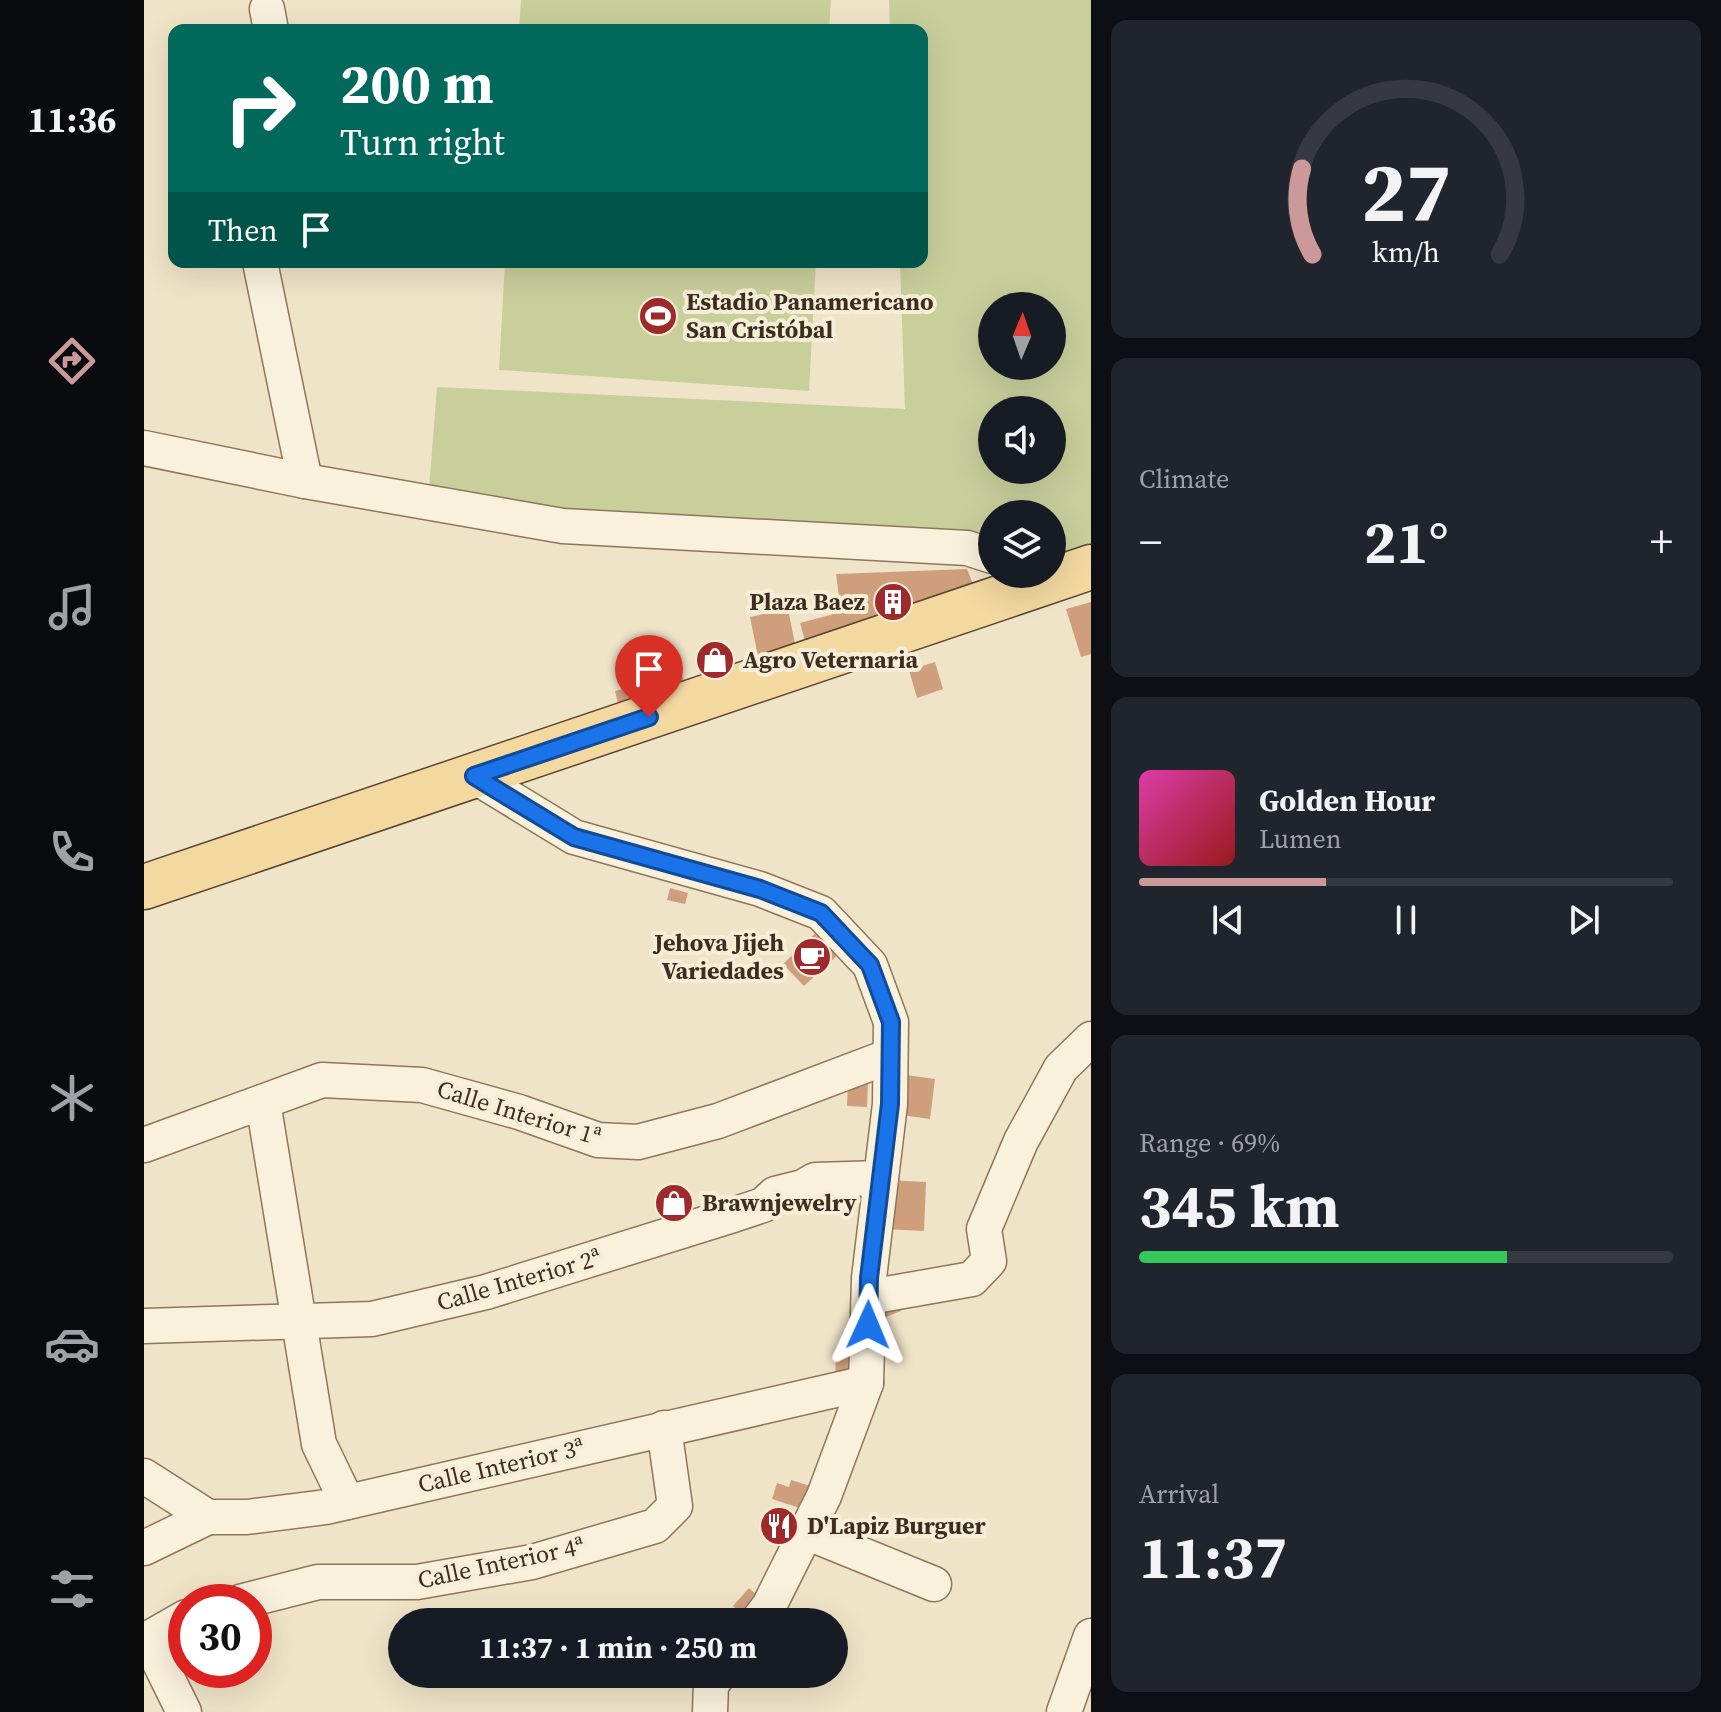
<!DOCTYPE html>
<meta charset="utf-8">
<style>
body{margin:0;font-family:"Source Serif 4",serif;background:#20242c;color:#f1f3f6;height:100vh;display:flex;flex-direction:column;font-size:30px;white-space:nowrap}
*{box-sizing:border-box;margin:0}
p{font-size:26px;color:#9ea1a6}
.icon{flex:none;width:44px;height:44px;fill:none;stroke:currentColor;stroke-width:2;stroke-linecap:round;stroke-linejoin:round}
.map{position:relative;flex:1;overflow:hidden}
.drawer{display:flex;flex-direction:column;gap:20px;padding:20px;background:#0d0f14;width:630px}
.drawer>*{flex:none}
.guide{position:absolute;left:24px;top:24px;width:760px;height:244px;border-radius:16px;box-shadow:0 8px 32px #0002;background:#00695c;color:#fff;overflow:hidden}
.needle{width:52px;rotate:2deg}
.controls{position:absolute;left:834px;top:292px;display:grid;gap:16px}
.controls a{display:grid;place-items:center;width:88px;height:88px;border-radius:50%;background:#171b24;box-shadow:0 8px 32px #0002;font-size:40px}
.speed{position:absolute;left:24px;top:1584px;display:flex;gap:16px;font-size:40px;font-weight:700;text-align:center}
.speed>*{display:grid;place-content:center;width:104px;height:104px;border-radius:50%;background:#171b24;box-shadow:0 8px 32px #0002;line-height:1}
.speed .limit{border:12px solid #d22;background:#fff;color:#111}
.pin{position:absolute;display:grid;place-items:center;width:68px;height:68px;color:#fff;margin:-82px -34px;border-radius:50% 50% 50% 0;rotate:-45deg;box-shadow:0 0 8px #0007}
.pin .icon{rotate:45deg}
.me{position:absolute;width:88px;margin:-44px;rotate:1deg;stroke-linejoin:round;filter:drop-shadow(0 0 6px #0008)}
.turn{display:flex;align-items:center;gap:28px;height:168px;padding:0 40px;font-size:36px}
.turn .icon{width:104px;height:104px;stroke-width:2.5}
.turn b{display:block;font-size:56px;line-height:68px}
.then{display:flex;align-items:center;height:76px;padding:0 40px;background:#0003;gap:16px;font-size:30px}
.big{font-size:60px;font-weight:700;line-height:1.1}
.drawer .card{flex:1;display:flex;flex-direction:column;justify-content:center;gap:12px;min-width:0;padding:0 28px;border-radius:16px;background:#20242c}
.drawer .dial{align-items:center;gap:0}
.dial svg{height:208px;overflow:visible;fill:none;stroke:#363941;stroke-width:7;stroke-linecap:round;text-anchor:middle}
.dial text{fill:#f1f3f6;stroke:none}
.song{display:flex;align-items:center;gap:24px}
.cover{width:96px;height:96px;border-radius:12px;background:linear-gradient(135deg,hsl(320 70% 55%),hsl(0 70% 35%))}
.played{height:8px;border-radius:4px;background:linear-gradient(90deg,#cc999b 35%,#363941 35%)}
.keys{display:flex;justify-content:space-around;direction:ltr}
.heat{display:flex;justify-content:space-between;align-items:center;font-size:44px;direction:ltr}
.charge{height:12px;border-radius:6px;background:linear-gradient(90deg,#34c759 69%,#363941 0)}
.trip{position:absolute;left:244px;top:1608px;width:460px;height:80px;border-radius:40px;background:#171b24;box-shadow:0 8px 32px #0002;font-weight:700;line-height:80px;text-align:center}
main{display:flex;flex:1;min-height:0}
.tab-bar{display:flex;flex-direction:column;width:144px;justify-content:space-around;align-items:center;background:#090b0e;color:#9ea1a6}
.tab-bar .icon{width:56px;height:56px}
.tab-bar .selected{color:#cc999b}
.tab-bar b{font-size:36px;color:#f1f3f6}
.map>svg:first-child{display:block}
.green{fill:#c9cf9b;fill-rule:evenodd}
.building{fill:#cf9f7d}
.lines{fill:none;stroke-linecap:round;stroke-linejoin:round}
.minor-casing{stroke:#8d765c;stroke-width:37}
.major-casing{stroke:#5b4430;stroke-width:47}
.minor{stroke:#faf1dc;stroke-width:34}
.major{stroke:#f3d9a0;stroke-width:44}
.route-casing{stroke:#114b97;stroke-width:20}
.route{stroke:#1a73e8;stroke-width:14}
.labels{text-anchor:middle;stroke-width:8;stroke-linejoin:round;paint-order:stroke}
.poi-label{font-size:24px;font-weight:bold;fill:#3d2e20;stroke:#f7eed8;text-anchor:start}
.street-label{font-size:24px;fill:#3d2e20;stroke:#f7eed8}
</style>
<main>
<nav class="tab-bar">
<b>11:36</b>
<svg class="icon selected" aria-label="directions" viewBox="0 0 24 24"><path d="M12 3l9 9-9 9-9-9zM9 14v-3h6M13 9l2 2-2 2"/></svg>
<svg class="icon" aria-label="music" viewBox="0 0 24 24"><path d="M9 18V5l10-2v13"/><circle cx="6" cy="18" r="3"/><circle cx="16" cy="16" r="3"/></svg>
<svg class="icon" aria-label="phone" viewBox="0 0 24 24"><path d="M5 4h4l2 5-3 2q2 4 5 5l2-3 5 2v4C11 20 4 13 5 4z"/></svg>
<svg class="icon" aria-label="climate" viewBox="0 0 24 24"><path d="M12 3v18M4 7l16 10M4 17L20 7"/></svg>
<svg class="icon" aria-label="car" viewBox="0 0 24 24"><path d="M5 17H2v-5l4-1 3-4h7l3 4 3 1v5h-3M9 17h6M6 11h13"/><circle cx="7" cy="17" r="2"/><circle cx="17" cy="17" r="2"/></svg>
<svg class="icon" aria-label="filters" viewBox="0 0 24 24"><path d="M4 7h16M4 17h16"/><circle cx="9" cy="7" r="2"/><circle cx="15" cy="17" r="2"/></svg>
</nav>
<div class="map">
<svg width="947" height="1712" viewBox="0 0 947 1712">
<rect width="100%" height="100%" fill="#f0e4c8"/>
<g class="green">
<polygon points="377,0 687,0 685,30 375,30"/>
<path d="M745,0H947V567L908,574V514H848V556L284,502L293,387L761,409L756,262H778V30H746ZM848,306H908V366H848ZM848,410H908V470H848Z"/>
<polygon points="361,262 672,262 665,391 355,370"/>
</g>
<g class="building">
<polygon points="823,569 832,592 663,648 656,623 697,612 692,574"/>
<polygon points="947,602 947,654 937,657 922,609"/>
<polygon points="644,609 653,654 615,661 606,617"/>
<polygon points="576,648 582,667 566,671 560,652"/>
<polygon points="534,660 541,686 512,695 508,681 518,678 515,665"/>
<polygon points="791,662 799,689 773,698 765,670"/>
<polygon points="483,688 487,705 475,708 471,691"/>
<polygon points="526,888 544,893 541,904 523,900"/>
<polygon points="677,928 698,951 660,986 639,964"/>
<polygon points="762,1075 791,1079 786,1119 757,1115"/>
<polygon points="704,1080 724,1080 723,1107 703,1106"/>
<polygon points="743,1180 782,1182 780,1231 740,1229"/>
<polygon points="752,1296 757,1311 739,1318 734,1302"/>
<polygon points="706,1355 707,1378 692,1379 691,1356"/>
<polygon points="647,1480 670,1487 662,1510 628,1499 633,1483 645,1487"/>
<polygon points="623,1515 651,1522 648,1536 619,1529"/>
<polygon points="605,1588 620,1602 604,1620 589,1606"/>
<polygon points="555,1612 565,1622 545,1622"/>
</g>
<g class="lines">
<g class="minor-casing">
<g id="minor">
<polyline points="123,9 127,30"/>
<polyline points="116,262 161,481"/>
<polyline points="0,448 161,481 419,526 823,548 848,556"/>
<polyline points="330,776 430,837 616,889 677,913 726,965 747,1022 746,1104 725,1278 722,1383 680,1496 625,1606 613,1622"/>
<polyline points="119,1102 175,1444 203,1502"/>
<polyline points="0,1145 178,1080 278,1085 375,1112 454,1140 494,1142 574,1121 746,1056"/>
<polyline points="725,1297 828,1279 845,1261 840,1229 877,1141 917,1068 947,1039"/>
<polyline points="0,1326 228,1319 342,1292 589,1215 619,1205 631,1194 659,1187 671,1180 737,1178"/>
<polyline points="0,1476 64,1517 103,1517 182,1507 722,1383"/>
<polyline points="662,1532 790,1584"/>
<polyline points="0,1548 64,1517"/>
<polyline points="96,1602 174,1582 273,1582 388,1562 511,1526 531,1506 520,1428"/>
<polyline points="4,1639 40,1712"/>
<polyline points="0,1641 42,1617"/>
<polyline points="566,1712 567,1685 575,1674"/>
<polyline points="920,1712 947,1636"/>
</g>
</g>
<g class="major-casing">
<polyline id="major" points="0,887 947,567"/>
</g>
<use href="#minor" class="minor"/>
<use href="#major" class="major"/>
</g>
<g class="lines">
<g class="route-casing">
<polyline id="route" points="505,717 330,776 430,837 616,889 677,913 726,965 747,1022 746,1104 725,1278 724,1325"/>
</g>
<use href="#route" class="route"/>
</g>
<defs>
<g id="stadium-disc" transform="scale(2)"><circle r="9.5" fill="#9e2a2b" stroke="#f7eed8"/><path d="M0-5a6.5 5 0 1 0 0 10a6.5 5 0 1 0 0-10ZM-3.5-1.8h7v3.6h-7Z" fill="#fff"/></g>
<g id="building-disc" transform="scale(2)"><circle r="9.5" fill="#9e2a2b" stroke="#f7eed8"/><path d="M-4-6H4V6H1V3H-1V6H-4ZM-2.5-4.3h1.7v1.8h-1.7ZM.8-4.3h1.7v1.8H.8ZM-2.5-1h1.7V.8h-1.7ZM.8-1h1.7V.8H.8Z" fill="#fff"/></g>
<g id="shop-disc" transform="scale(2)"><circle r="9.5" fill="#9e2a2b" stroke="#f7eed8"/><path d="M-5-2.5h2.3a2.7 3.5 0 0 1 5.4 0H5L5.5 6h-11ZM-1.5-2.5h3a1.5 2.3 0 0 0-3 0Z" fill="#fff"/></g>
<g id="cafe-disc" transform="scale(2)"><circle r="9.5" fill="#9e2a2b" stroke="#f7eed8"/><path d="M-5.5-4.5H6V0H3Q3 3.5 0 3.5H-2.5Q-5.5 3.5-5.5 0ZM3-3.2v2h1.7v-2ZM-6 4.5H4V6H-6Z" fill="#fff"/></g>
<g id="restaurant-disc" transform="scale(2)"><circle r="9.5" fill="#9e2a2b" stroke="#f7eed8"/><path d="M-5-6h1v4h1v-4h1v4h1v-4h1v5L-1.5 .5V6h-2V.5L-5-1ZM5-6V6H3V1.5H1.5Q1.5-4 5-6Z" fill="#fff"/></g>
</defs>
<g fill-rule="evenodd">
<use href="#stadium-disc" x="514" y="316"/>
<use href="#building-disc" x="749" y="602"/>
<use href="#shop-disc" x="571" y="660"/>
<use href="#cafe-disc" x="668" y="957"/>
<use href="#shop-disc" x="530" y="1203"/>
<use href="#restaurant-disc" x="635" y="1526"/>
</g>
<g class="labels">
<g class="poi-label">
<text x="542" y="310">Estadio Panamericano<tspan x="542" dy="28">San Cristóbal</tspan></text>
<text x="721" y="610" text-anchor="end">Plaza Baez</text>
<text x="599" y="668">Agro Veternaria</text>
<text x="640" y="951" text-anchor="end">Jehova Jijeh<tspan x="640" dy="28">Variedades</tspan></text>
<text x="558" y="1211">Brawnjewelry</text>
<text x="663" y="1534">D'Lapiz Burguer</text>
</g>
<g class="street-label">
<text transform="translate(375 1113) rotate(17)" y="8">Calle Interior 1ª</text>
<text transform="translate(375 1280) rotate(-16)" y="8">Calle Interior 2ª</text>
<text transform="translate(357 1466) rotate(-13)" y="8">Calle Interior 3ª</text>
<text transform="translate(357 1563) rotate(-12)" y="8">Calle Interior 4ª</text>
</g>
</g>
</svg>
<div class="controls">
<a><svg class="needle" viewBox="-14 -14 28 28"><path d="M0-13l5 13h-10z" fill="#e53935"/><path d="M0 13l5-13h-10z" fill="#9ea1a6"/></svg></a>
<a><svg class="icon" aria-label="sound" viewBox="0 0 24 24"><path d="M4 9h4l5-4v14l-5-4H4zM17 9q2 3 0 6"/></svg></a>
<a><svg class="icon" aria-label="layers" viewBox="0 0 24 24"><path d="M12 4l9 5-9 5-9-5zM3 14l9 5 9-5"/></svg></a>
</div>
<div class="speed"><div class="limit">30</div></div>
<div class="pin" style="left:505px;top:717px;background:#d93025"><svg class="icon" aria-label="arrive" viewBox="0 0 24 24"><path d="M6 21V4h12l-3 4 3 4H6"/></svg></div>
<svg class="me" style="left:724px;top:1325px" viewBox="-20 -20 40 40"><path d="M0-17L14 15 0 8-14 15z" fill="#1a73e8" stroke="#fff" stroke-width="4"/></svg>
<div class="trip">11:37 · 1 min · 250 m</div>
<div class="guide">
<div class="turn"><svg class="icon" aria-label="right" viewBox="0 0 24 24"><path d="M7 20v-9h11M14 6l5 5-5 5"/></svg><div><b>200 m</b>Turn right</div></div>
<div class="then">Then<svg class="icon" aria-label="arrive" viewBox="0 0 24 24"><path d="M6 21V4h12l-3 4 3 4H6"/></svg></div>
</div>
</div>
<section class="drawer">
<div class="card dial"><svg viewBox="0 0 100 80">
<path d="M14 69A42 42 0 1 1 86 69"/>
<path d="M14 69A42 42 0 0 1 10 36" stroke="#cc999b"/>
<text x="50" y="56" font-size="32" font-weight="700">27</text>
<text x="50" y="72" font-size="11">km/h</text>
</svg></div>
<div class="card"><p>Climate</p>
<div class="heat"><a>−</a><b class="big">21°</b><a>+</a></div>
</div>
<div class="card">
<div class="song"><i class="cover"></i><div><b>Golden Hour</b><p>Lumen</p></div></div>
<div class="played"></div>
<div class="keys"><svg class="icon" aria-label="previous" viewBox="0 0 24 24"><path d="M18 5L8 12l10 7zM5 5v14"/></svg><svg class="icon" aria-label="pause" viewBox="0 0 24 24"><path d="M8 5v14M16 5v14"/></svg><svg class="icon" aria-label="next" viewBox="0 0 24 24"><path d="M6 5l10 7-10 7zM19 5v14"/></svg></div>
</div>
<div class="card"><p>Range · 69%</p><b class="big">345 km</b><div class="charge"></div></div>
<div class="card"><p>Arrival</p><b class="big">11:37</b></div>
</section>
</main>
